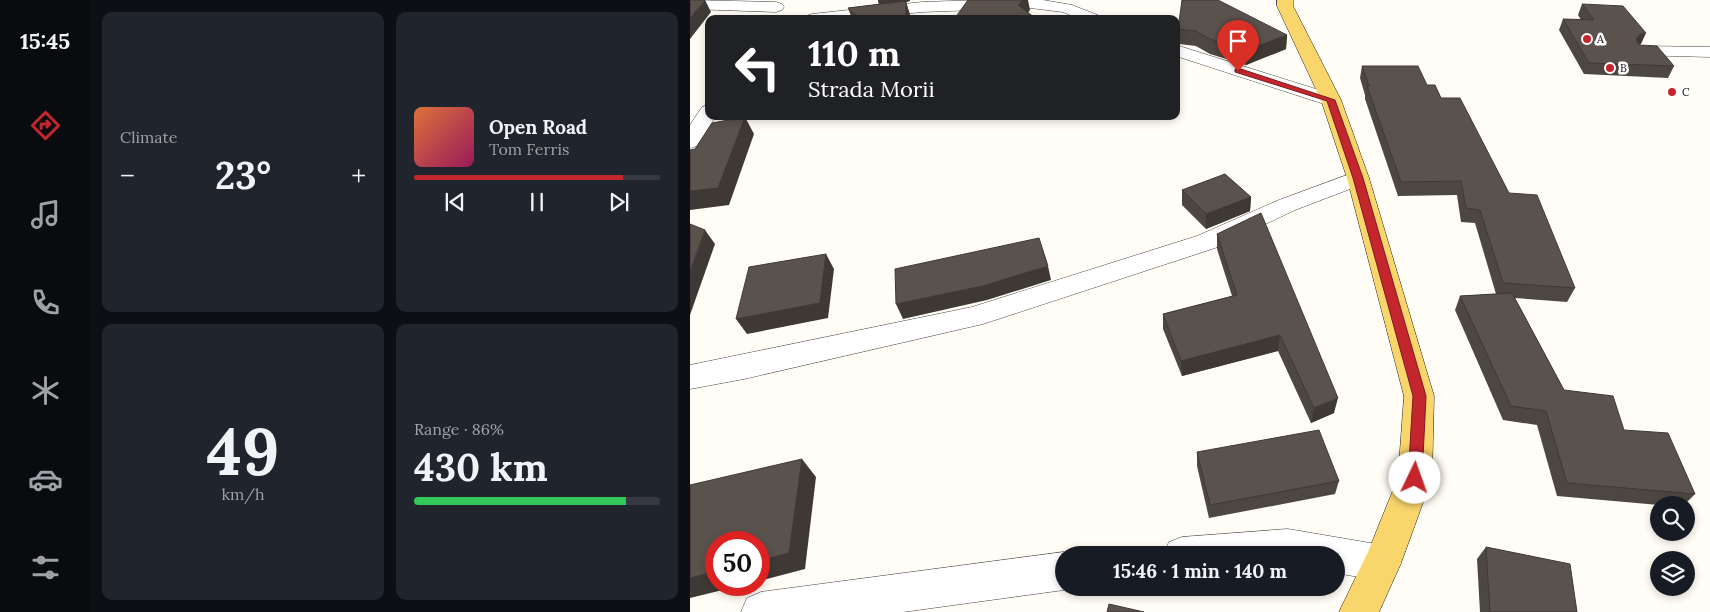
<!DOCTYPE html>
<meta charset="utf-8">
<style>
body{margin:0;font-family:Lora,serif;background:#20242c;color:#f1f3f6;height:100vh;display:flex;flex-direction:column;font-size:19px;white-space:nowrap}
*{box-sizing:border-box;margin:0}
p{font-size:16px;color:#9ea1a6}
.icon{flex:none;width:28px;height:28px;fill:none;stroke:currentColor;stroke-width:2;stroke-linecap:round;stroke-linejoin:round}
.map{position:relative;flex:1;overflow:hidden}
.details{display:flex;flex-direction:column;gap:12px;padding:12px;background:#0d0f14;width:600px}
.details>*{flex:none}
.top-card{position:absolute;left:15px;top:15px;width:475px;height:105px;border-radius:10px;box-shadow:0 2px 8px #0003;background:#202124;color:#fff;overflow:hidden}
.tools{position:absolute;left:960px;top:496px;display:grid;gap:10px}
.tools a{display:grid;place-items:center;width:45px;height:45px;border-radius:50%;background:#171b24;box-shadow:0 2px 8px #0003;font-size:25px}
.speed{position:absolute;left:15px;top:531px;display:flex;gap:10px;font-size:25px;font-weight:700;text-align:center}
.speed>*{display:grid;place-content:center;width:65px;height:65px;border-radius:50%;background:#171b24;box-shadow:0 2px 8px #0003;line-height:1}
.speed .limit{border:8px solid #d22;background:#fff;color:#111}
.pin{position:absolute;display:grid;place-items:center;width:42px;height:42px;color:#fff;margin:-51px -21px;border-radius:50% 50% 50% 0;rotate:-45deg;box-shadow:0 0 5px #0007}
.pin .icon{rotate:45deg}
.me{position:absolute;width:55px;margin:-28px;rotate:3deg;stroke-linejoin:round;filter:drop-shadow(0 0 4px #0008)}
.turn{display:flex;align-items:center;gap:18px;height:105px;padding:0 20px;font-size:22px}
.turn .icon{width:65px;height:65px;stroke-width:2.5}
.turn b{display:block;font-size:35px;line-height:42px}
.big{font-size:38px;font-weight:800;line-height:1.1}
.details .tile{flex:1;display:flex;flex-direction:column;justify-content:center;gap:8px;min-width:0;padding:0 18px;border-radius:10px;background:#20242c}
.details .dial{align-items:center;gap:0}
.dial b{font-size:65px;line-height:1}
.song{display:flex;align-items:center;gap:15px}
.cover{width:60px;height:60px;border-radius:8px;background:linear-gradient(135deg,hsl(20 70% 55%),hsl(330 70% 35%))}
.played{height:5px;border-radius:2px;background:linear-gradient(90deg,#c4262e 85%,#363941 85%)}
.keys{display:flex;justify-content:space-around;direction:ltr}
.heat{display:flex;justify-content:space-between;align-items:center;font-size:28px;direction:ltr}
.charge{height:8px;border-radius:4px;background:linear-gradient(90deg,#34c759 86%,#363941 0)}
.details .tiles{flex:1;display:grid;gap:12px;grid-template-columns:repeat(2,1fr)}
.trip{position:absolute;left:365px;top:546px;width:290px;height:50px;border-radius:25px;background:#171b24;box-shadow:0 2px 8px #0003;font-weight:800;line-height:50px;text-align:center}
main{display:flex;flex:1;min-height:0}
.tab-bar{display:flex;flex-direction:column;width:90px;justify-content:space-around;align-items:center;background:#090b0e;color:#9ea1a6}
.tab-bar .icon{width:35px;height:35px}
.tab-bar .on{color:#c4262e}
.tab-bar b{font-size:22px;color:#f1f3f6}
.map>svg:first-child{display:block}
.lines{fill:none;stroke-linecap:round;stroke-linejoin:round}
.minor-casing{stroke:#444;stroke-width:1}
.major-casing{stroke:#222;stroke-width:1}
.minor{fill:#fff;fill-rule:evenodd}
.major{fill:#f9d66b;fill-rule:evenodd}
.wall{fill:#4d4742}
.shaded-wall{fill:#3f3936}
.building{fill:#5a524d;stroke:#3f3936}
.route{fill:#c4262e;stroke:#7f191e}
.poi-dot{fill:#c4262e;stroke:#fff;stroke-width:2}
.labels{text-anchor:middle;stroke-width:5;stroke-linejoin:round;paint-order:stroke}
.far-poi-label{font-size:11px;fill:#111;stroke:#fff;text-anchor:start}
</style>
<main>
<nav class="tab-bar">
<b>15:45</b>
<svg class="icon on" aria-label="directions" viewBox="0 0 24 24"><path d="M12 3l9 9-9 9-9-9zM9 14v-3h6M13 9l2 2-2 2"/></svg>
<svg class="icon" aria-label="music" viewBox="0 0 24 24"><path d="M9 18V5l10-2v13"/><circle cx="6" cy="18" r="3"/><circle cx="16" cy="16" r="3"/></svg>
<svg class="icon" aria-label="phone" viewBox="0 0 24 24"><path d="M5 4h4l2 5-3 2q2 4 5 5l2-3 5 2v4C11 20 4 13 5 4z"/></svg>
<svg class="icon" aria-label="climate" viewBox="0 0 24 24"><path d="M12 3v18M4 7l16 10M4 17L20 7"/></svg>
<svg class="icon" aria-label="car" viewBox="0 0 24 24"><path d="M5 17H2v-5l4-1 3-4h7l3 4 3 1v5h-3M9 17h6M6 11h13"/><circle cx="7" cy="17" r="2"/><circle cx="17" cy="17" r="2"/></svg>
<svg class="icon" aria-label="filters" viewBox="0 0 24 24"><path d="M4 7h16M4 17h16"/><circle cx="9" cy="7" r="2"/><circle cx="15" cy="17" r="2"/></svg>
</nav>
<section class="details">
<div class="tiles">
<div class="tile"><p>Climate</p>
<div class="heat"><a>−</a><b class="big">23°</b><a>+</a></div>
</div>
<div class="tile">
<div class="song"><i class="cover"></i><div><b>Open Road</b><p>Tom Ferris</p></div></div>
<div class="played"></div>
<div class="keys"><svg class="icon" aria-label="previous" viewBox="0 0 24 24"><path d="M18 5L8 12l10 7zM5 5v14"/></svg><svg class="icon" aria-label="pause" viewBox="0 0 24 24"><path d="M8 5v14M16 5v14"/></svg><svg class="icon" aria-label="next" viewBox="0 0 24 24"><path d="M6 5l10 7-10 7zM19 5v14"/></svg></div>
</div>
<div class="tile dial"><b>49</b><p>km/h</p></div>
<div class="tile"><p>Range · 86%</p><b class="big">430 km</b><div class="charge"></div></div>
</div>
</section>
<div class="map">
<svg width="1020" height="612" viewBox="0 0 1020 612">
<rect width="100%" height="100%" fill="#fffdf5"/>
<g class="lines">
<g class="minor-casing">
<g id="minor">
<polygon points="0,0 86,2 92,4 94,7 92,10 86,12 0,9"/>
<polygon points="293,0 353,0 382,5 410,16 412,19 389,19 373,12 340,8 232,12 169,19 114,19 116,16 122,14 232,2"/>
<polygon points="486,45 648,96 651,100 648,104 641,106 634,104 486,56"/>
<polygon points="951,46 1020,47 1020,57 945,55 942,51 945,47"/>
<polygon points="19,105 19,116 26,116 7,146 0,148 0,125 12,107"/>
<polygon points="668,171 676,173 679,178 676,183 605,210 525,248 293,324 54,379 0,389 0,365 282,307 507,236 589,200"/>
<polygon points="598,529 692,545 705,550 711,563 705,576 692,581 646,573 646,555 473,555 479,542 492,537"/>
<polygon points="374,552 380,555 374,555 374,588 379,588 374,590 213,612 51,612 57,598 71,592"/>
</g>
</g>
<g class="major-casing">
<polygon id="major" points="587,0 603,0 603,6 651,100 679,178 744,396 742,478 711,563 689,612 649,612 678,552 708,478 714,396 657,178 631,100 587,6"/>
</g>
<use href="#minor" class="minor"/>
<use href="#major" class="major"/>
</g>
<g class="wall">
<polygon points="188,0 220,0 220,1 216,2 220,15 220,19 162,19 158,8 189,4"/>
<polygon points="892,4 951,44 949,44 984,66 978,78 894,74 869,30 873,19 891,20 888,15"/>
<polygon points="488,29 597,35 596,49 556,65 520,54 506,46 489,44"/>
<polygon points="672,66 737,85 751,98 819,193 885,288 877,302 825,298 874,390 934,430 1005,494 994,505 969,505 867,496 847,425 813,420 765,310 770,296 806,294 785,223 771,222 767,195 708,196 675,99 675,95 670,78"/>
<polygon points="492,190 561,197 560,211 516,229 492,205"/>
<polygon points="527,234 644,413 621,423 588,351 492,376 473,329 473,314 542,296 527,249"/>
<polygon points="507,452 649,481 645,494 519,518 507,466"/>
<polygon points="796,547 887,612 790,612 787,559"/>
</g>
<g class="shaded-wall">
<polygon points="15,0 21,12 0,39 0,18"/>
<polygon points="188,0 220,0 220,1 216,2 220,15 220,19 216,19 189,5"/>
<polygon points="332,0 338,0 340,10 333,19 328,5"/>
<polygon points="956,33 951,44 945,45 946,39 950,34"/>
<polygon points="597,35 596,49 556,65 557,50"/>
<polygon points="55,117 64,134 39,205 0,210 0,191"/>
<polygon points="561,197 560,211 516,229 516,214"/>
<polygon points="15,230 25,244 0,315 0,271"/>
<polygon points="136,254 144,269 138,318 57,334 46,319"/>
<polygon points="358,266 361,280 297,300 213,319 206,304"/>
<polygon points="590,335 588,351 492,376 491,361"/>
<polygon points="648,398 644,413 621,423 624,408"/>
<polygon points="112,459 126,477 115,569 69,581 69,561"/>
<polygon points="26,571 26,585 53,585 0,598 0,578"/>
</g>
<g class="building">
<polygon points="0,0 15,0 0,18"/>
<polygon points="278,0 332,0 328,5 344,17 341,19 262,19 265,18"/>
<polygon points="492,0 528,0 597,35 557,50 520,39 506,31 488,29"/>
<polygon points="216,1 216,19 170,19 158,8"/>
<polygon points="892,4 933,6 956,33 950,34 946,39 949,45 967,46 984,66 899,63 873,19 904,20"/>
<polygon points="672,66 728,66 737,85 745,85 751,98 770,98 819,193 847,195 885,288 813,283 790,210 776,208 771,181 711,182 677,86 679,86"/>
<polygon points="55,117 28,188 0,191 0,150 5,149 22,123"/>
<polygon points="535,174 561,197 516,214 492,190"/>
<polygon points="571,213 648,398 624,408 590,335 491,361 473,314 547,295 527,234"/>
<polygon points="0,224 15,230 0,271"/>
<polygon points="349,238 358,266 293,286 206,304 205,269"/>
<polygon points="136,254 130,303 46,319 59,267"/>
<polygon points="822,293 874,390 923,396 934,430 978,433 1005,494 877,483 856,411 821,406 770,296"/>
<polygon points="629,430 649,481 520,505 507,452"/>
<polygon points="112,459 99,553 69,561 69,542 26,542 26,571 0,578 0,485"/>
<polygon points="796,547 880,564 887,612 800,612"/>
<polygon points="419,604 454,612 417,612"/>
</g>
<polygon class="route" points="545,69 551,69 645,100 673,178 736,396 732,478 730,482 725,484 720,482 718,478 723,396 663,178 637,101 545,72"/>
<g class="poi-dot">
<circle cx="897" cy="39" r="5"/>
<circle cx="920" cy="68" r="5"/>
<circle cx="982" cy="92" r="5"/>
</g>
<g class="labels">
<g class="far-poi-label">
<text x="907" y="43">A</text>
<text x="930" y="72">B</text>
<text x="992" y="96">C</text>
</g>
</g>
</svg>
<div class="tools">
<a><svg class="icon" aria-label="search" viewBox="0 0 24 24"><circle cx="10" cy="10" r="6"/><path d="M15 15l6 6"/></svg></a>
<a><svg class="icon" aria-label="layers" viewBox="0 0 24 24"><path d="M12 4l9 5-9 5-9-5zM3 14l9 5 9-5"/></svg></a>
</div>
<div class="speed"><div class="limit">50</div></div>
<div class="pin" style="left:548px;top:71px;background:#d93025"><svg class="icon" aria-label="arrive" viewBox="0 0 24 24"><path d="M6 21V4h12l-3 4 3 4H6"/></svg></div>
<svg class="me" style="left:725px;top:478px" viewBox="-20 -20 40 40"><circle r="19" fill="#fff"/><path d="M0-13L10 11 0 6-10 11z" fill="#c4262e"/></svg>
<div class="trip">15:46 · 1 min · 140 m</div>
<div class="top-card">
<div class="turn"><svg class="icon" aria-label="left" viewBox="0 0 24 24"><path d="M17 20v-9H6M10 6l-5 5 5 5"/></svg><div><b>110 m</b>Strada Morii</div></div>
</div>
</div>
</main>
